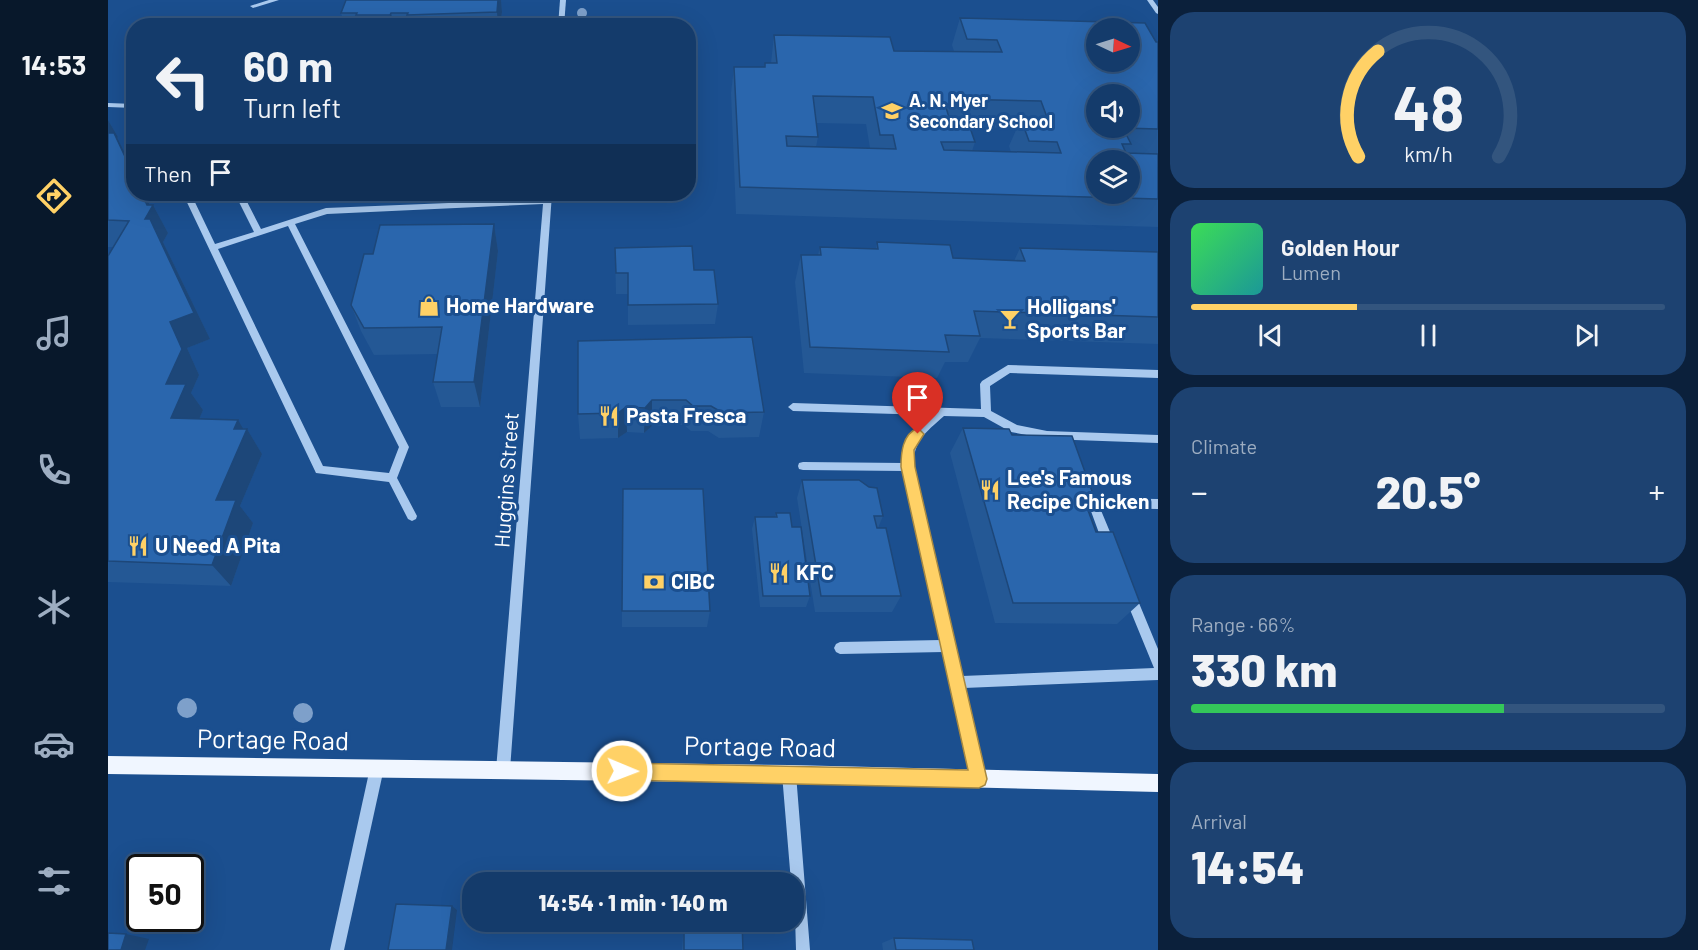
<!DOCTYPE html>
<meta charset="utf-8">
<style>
body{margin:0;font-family:Barlow,sans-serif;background:#1d4271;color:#f1f3f6;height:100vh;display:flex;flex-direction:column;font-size:22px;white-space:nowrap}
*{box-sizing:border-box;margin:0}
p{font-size:20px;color:#9dadc1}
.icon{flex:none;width:33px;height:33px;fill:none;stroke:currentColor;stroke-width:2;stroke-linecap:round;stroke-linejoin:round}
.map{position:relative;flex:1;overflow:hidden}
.drawer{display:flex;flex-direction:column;gap:12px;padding:12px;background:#0b203b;width:540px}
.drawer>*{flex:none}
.guide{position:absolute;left:18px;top:18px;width:570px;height:183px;border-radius:24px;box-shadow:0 6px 24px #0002,0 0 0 2px #33557e;background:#143b6b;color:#f1f3f6;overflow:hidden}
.needle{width:39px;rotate:94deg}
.tools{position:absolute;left:978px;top:18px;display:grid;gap:12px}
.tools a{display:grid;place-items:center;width:54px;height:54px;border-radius:50%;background:#143b6b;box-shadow:0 6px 24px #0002,0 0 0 2px #33557e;font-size:30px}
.speed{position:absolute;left:18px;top:854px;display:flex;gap:12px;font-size:30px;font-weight:700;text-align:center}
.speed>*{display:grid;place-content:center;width:78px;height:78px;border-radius:50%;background:#143b6b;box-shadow:0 6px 24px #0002,0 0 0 2px #33557e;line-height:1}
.speed .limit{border:3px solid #111;border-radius:9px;background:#fff;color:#111}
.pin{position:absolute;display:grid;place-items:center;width:51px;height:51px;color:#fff;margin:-62px -26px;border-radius:50% 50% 50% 0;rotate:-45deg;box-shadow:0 0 6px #0007}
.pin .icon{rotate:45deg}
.me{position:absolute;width:66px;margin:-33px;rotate:91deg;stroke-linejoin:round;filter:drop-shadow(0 0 4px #0008)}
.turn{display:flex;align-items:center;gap:21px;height:126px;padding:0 18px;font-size:27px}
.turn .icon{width:78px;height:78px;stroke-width:2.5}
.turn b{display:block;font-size:42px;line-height:51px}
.then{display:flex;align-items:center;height:57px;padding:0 18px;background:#0003;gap:12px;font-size:22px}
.big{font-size:45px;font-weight:800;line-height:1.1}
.drawer .tile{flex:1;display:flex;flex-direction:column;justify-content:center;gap:9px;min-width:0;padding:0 21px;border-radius:24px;background:#1d4271}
.drawer .dial{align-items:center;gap:0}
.dial svg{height:156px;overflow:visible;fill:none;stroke:#33557e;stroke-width:7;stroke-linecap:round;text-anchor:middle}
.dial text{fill:#f1f3f6;stroke:none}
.song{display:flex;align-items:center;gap:18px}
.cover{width:72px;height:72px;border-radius:9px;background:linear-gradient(135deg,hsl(130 70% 55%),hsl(180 70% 35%))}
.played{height:6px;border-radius:3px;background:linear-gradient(90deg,#ffd166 35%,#33557e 35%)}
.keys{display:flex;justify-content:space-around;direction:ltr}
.heat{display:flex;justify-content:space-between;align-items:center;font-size:33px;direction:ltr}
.charge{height:9px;border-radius:4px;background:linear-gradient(90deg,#34c759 66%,#33557e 0)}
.trip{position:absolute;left:354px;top:872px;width:342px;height:60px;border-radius:24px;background:#143b6b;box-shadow:0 6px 24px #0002,0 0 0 2px #33557e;font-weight:800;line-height:60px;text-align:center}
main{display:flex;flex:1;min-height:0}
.menu{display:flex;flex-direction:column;width:108px;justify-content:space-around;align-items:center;background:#08182b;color:#9dadc1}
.menu .icon{width:42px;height:42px}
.menu .on{color:#ffd166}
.menu b{font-size:27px;color:#f1f3f6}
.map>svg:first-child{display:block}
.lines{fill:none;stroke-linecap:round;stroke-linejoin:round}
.minor{fill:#a9c9ee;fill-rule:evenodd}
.major{fill:#f0f6ff;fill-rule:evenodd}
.tree{fill:#7ea0ca}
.wall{fill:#245895;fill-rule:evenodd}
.shaded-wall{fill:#1d4779}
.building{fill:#2a66ad;stroke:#1d4779;stroke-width:1.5;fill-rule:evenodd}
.route{fill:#ffd166;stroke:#a68842;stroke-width:1.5}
.labels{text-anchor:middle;stroke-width:6;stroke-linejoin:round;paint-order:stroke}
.far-poi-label{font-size:18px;font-weight:bold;fill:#fff;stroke:#1b4f8f;text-anchor:start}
.poi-label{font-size:21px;font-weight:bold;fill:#fff;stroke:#1b4f8f;text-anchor:start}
.street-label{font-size:21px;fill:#fff;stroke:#1b4f8f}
.near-street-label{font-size:26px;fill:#fff;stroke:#1b4f8f}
</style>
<main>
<nav class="menu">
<b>14:53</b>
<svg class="icon on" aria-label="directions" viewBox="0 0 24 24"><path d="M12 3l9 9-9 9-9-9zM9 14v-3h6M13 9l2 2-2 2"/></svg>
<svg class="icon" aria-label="music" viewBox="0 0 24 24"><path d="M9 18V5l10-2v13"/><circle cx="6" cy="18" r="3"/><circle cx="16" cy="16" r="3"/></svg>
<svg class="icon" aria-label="phone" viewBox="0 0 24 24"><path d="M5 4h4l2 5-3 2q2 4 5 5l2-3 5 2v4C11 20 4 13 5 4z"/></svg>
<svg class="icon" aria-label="climate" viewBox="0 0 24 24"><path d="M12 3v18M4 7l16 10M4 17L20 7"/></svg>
<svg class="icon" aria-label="car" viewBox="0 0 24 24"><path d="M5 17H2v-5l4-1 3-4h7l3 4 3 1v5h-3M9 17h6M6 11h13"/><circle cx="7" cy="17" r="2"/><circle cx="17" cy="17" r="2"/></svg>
<svg class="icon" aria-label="filters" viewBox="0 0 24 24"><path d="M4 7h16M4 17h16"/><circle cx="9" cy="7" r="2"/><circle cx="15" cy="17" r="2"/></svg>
</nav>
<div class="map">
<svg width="1050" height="950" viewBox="0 0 1050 950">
<rect width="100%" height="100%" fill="#1b4f8f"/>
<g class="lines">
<g class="minor">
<polygon points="161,0 171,0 145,8 142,6"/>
<polygon points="452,0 458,0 456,26 450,26"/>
<polygon points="1039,0 1045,0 1050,7 1050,14 1048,13"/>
<polygon points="0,103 26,104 26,108 0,107"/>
<path d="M75,194H83L107,244L146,232L127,194H135L153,229L218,208L436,199V194H444L402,770L400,775L395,777L390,775L388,770L435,204L219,214L187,224L301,447L289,478L309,516L308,519L304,521L300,519L281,482L208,473ZM180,226L291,447L281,473L215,466L110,249Z"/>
<path d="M900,365L1050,370V378L902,373L882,386L883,411L909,425L939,431L1050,435V443L939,439L903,432L876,417L836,416C817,433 806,440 805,467L854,676L1046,668L1016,595L1018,591L1022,590L1026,591L1050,649V680L856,688L878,779L876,784L871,786L866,784L864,779L836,652L732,654L728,652L726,648L728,644L732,642L833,640L796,471L695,470L691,469L690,466L691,463L695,462L795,463C796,441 808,429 823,415L685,411L680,407L685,403L873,409L872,384L874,381Z"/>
<polygon points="985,498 1050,499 1050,509 992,508 1007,544 1005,547 1001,549 997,547 995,544 980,503 981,500"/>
<polygon points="269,761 274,763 276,768 236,950 222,950 262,768 264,763"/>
<polygon points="681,767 686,769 688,774 702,950 688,950 686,882 683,882 674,774 676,769"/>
</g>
<polygon class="major" points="0,756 681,765 1050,774 1050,792 681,783 0,774"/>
</g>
<g class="tree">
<circle cx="474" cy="13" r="5"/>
<circle cx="79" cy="708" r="10"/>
<circle cx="195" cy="713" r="10"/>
</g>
<g class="wall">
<polygon points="238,0 393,0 394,12 392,26 237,26 233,13"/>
<path d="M852,18L1050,42V227L628,214L623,93L626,67H656L657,63H663L666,35L786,51H846L844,45ZM708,123L758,124L762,148L708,147L710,137ZM861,127L909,128L901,146L903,152L864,151L867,142Z"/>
<polygon points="0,120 10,137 9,138 21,161 42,205 45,205 60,233 55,242 102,339 79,348 91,375 83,393 95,410 91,419 139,429 154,454 132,506 145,523 123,586 0,582 0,256 5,247 0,247"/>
<polygon points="386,224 390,251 372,407 333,407 325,382 330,354 266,355 253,331 243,305 265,254"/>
<polygon points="769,242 845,258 906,261 912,248 1050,252 1050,344 872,338 860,362 837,362 829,378 696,373 687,282 693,255 710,255 712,247 768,249"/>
<polygon points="507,248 586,270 610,304 607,324 520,325 520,294 508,294"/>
<polygon points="470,341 656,412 651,437 611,438 600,431 583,431 576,425 544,426 536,433 519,432 510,438 472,439 470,414"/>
<polygon points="855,428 904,435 985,494 978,503 988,532 1032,603 1009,624 887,623 842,453"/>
<polygon points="694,480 761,487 775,516 770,528 793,596 784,612 707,612 689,498"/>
<polygon points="668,513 684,527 702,596 698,607 652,607 644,529 647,517 667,517"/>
<polygon points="514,611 602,611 599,627 514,627"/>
<polygon points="576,921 634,921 635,950 574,950"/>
<polygon points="786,938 866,950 775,950 774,943"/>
</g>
<g class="shaded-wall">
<polygon points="390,0 393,0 394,12 392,26 390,26 389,12"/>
<polygon points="283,13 286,26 285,26 282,15"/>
<polygon points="0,120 10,137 9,138 26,170 26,176 0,151"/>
<polygon points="34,194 37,194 43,208 45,205 60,233 55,242 102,339 79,348 91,375 83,393 95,410 81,443 63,418 58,384 62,322 37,219"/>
<polygon points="169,194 182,194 171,197"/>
<polygon points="386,224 390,251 372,407 366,382"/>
<polygon points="544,400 544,426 536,433 537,408"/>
<polygon points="518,407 519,432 510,438 510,413"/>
<polygon points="130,420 137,432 139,429 154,454 132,506 145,523 123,586 104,565 108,500 126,429"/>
<polygon points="344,906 349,910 344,950 338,950"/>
<polygon points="18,934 41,939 37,950 13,950"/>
</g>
<g class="building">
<polygon points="238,0 390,0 389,12 299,15 300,13 283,13 282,15 248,15 249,13 233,13"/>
<path d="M852,18L1037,23L1048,42H1050V129L1015,128L1023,144H1014L1018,153L1050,154V199L632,187L626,67H657V63H669L666,35L782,37L786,51L894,52L889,40L859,39ZM988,28H1022V62H988ZM988,94H1022V128H988ZM705,96L765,97L772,135H785L788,149L679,146L678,136L710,137ZM843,99L933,101L940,120L913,119L921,141L949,142L953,153L836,150L833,142H867L860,122L842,121L837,104L845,105ZM988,160H1022V194H988Z"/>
<polygon points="0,133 6,133 26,176 26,194 34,194 39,205 45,205 37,219 42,219 86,313 62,322 74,349 58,384 78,384 63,418 130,420 126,429 139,429 108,500 128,500 104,565 0,561 0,256 21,221 0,220"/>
<polygon points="386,224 366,382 325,382 334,327 256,328 243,305 256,254 265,254 272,225"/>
<polygon points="769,242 842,245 845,258 917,261 912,248 1050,252 1050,317 866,311 872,336 837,335 841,352 702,347 693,255 713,255 712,247 770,249"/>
<polygon points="584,246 586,270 606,270 610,304 520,305 520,273 508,273 507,248"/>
<polygon points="644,337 656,412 615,413 603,406 585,406 578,400 544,400 537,408 518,407 510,413 470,414 470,341"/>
<polygon points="855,428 901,429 904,435 964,436 985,494 974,494 988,532 1005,532 1032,603 905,603"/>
<polygon points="694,480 751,480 761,487 769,488 775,516 766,516 769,528 778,528 793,596 713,596"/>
<polygon points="515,489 595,489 602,611 514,611"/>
<polygon points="668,513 682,513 684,527 693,527 702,596 655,596 647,517 669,517"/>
<polygon points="288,904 344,906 338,950 280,950"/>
<polygon points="576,921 634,921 635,950 576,950"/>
<polygon points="0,933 18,934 13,950 0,950"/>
<polygon points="786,938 864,940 866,950 788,950"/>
</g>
<path class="route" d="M810,428L816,434L806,450L807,467L879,779L877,785L871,788L514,780L508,777L506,771L508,765L514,763L860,770L793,467C793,454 794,434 810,428Z"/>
<defs>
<g id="school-bare" transform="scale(1.62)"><path d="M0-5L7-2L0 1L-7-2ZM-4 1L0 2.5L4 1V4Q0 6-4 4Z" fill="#ffd166" stroke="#1b4f8f" stroke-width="2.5" paint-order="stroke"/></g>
<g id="shop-bare" transform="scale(1.62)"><path d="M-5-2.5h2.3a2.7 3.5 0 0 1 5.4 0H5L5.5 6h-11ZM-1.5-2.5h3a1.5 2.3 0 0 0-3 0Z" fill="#ffd166" stroke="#1b4f8f" stroke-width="2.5" paint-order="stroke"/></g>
<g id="bar-bare" transform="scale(1.62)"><path d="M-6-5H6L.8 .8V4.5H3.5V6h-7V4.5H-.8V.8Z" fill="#ffd166" stroke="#1b4f8f" stroke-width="2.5" paint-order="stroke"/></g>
<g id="restaurant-bare" transform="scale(1.62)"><path d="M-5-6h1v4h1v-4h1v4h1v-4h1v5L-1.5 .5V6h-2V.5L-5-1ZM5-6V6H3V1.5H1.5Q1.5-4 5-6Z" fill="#ffd166" stroke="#1b4f8f" stroke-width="2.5" paint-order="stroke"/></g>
<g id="bank-bare" transform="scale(1.62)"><path d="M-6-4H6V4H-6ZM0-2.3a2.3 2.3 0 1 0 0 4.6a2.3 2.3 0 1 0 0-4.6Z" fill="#ffd166" stroke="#1b4f8f" stroke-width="2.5" paint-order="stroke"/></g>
</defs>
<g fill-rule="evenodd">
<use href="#school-bare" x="784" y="111"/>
<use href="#shop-bare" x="321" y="306"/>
<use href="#bar-bare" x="902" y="319"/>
<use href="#restaurant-bare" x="501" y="416"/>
<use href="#restaurant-bare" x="882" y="490"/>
<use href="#restaurant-bare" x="30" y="546"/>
<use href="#restaurant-bare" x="671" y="573"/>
<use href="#bank-bare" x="546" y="582"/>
</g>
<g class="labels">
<g class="far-poi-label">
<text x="801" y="107">A. N. Myer<tspan x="801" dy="21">Secondary School</tspan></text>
</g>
<g class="poi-label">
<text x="338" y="313">Home Hardware</text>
<text x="919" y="314">Holligans'<tspan x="919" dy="24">Sports Bar</tspan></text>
<text x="518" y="423">Pasta Fresca</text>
<text x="899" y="485">Lee's Famous<tspan x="899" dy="24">Recipe Chicken</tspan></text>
<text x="47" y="553">U Need A Pita</text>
<text x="688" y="580">KFC</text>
<text x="563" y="589">CIBC</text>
</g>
<g class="street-label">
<text transform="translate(399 480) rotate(-86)" y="7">Huggins Street</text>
</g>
<g class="near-street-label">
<text transform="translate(165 740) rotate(1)" y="9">Portage Road</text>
<text transform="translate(652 747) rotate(1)" y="9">Portage Road</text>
</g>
</g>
</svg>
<div class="tools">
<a><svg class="needle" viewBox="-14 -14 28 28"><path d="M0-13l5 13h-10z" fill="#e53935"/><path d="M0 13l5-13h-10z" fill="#9dadc1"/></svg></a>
<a><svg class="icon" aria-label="sound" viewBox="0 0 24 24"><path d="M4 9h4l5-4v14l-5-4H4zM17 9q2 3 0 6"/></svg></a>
<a><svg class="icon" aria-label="layers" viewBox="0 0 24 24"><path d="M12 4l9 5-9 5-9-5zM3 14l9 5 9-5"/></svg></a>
</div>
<div class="speed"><div class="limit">50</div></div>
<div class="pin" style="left:810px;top:434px;background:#d93025"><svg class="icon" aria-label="arrive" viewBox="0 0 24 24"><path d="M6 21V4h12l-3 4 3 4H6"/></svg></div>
<svg class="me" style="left:514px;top:771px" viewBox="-20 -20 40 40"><circle r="17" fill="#ffd166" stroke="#fff" stroke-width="3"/><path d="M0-11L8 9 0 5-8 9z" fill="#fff"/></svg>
<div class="trip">14:54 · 1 min · 140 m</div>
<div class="guide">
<div class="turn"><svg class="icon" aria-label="left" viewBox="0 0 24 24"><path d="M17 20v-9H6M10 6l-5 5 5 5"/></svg><div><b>60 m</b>Turn left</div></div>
<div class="then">Then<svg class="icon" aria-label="arrive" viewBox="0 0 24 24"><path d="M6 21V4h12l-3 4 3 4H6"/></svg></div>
</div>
</div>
<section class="drawer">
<div class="tile dial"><svg viewBox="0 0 100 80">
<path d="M14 69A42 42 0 1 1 86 69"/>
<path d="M14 69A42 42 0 0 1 24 15" stroke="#ffd166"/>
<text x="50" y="56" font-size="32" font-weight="700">48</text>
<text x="50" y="72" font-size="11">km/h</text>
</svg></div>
<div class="tile">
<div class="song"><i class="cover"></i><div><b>Golden Hour</b><p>Lumen</p></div></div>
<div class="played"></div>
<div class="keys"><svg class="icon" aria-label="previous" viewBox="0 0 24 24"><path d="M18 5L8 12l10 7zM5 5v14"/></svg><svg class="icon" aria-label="pause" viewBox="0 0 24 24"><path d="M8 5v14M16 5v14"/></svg><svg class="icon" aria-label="next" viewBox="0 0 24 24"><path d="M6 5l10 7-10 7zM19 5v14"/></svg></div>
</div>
<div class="tile"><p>Climate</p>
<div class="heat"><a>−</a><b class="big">20.5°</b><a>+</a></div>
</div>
<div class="tile"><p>Range · 66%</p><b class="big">330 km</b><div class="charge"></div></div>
<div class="tile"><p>Arrival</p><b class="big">14:54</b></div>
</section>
</main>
